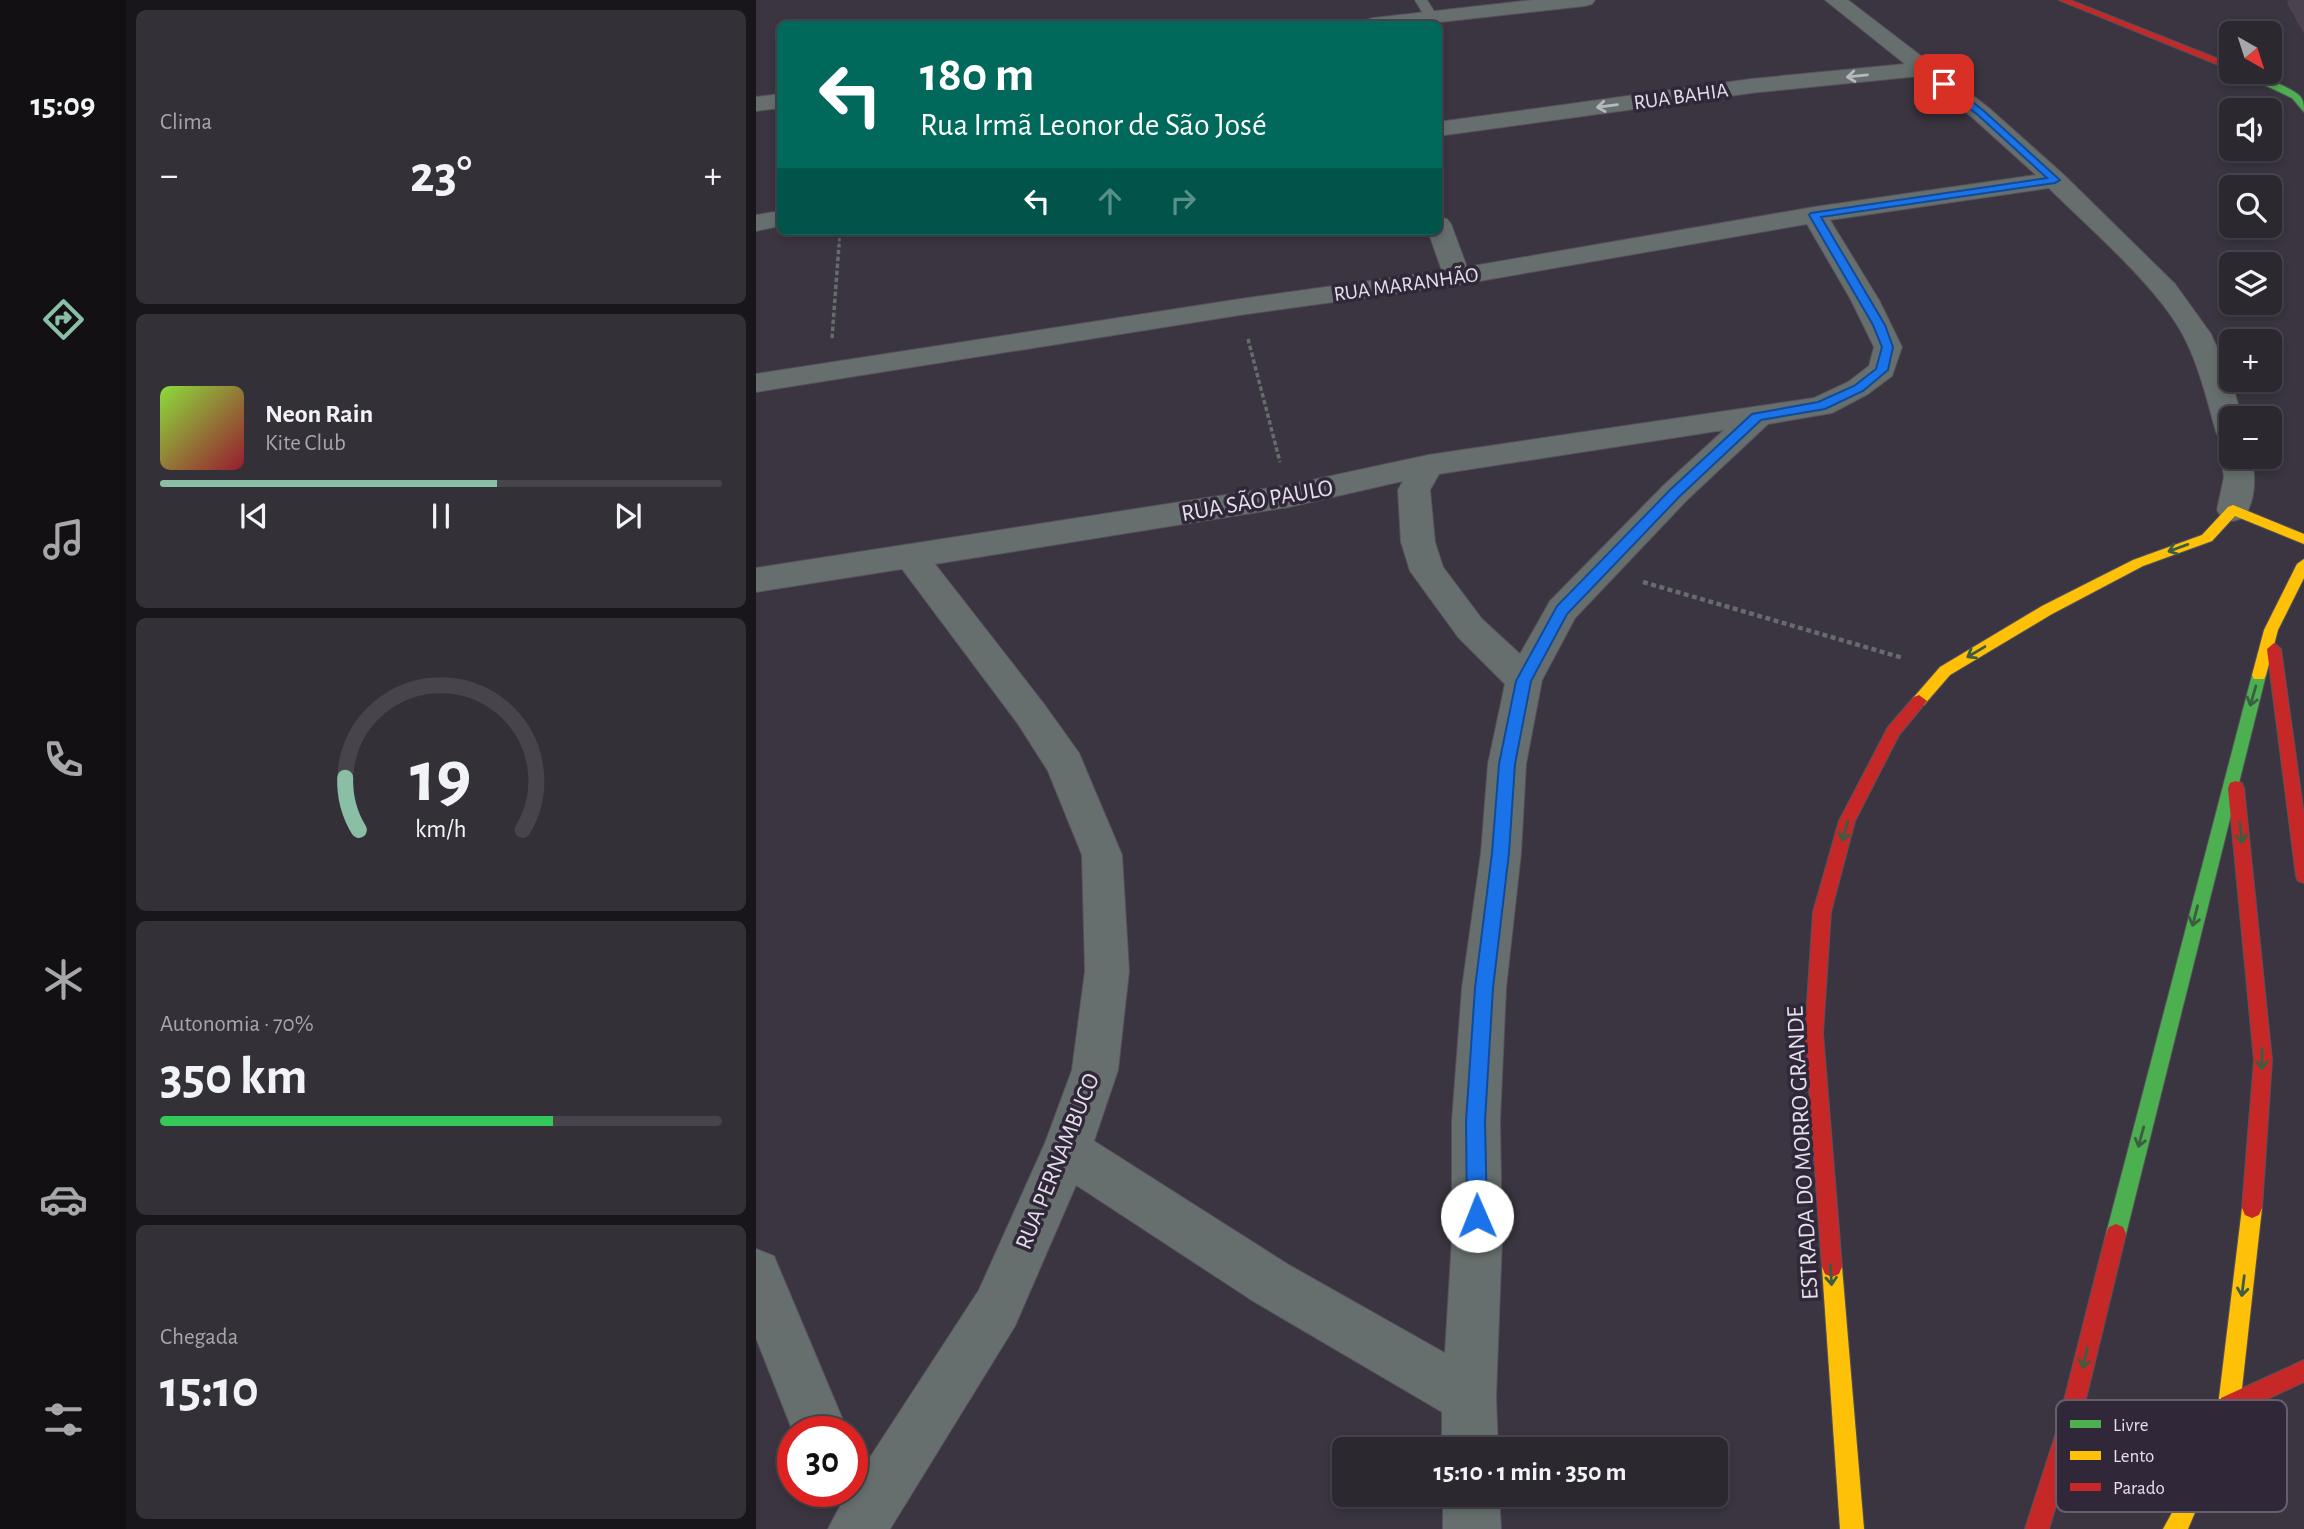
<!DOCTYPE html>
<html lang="pt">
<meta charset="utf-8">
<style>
body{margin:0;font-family:"Alegreya Sans",sans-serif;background:#343038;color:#f1f3f6;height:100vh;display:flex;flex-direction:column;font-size:26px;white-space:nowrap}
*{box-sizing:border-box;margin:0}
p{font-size:23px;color:#a6a6ab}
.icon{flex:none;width:38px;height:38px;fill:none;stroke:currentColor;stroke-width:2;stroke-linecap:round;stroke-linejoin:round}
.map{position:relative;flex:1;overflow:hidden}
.panel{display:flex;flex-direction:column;gap:10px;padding:10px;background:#18161a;width:630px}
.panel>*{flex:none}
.hud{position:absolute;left:21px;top:21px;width:665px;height:214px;border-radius:10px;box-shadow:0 4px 10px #0003,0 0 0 2px #48444c;background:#00695c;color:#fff;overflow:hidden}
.needle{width:46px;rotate:141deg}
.controls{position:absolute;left:1463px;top:21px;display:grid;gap:14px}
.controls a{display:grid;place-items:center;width:63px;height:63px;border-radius:10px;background:#2c2830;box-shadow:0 4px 10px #0003,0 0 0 2px #48444c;font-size:35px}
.speed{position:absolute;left:21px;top:1416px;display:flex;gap:14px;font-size:35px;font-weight:700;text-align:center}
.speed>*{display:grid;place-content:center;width:91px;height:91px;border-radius:50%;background:#2c2830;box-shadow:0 4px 10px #0003,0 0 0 2px #48444c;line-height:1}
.speed .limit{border:10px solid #d22;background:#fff;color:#111}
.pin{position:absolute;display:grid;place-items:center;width:60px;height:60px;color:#fff;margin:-30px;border-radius:14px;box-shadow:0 4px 10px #0006}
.me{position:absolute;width:77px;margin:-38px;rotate:359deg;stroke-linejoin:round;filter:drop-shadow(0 0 5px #0008)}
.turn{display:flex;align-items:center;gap:24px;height:147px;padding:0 28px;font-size:32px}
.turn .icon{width:91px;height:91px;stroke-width:2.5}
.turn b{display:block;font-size:49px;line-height:60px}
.lanes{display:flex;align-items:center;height:66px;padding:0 28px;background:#0003;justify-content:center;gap:35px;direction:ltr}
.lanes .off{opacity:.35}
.big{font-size:52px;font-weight:700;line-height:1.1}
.panel .card{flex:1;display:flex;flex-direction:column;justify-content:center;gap:10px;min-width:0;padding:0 24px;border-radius:10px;background:#343038}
.panel .dial{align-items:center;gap:0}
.dial svg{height:182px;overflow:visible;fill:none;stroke:#48444c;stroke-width:7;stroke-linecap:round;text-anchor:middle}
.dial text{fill:#f1f3f6;stroke:none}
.song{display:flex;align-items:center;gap:21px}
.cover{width:84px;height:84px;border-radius:10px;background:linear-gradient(135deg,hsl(90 70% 55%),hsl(350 70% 35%))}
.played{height:7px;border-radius:4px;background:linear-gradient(90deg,#8abfa5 60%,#48444c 60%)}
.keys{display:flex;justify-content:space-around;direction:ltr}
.heat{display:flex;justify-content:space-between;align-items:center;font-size:38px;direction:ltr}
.charge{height:10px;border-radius:5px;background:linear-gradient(90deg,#34c759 70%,#48444c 0)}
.trip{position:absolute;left:576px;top:1437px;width:396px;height:70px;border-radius:10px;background:#2c2830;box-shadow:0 4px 10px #0003,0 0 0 2px #48444c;font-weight:700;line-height:70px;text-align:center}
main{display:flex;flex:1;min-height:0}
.menu{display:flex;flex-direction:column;width:126px;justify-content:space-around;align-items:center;background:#121013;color:#a6a6ab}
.menu .icon{width:49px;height:49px}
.menu .current{color:#8abfa5}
.menu b{font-size:32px;color:#f1f3f6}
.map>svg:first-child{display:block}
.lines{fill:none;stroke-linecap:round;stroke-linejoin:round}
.lane-casing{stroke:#55515b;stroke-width:2}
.street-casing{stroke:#55515b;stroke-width:2}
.fast-casing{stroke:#55515b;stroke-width:2}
.slow-casing{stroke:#55515b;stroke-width:2}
.jam-casing{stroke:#55515b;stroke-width:2}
.path-far2{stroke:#676b6c;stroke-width:2.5;stroke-dasharray:3.5 2;stroke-linecap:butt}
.path-far1{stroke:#676b6c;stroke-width:3.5;stroke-dasharray:4.5 2.5;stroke-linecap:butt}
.path{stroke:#676b6c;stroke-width:4.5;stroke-dasharray:5 3.5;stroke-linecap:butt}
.lane{fill:#666f6d;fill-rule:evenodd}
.street{fill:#666f6d;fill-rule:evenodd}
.fast{fill:#4caf50;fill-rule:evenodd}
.slow{fill:#ffc107;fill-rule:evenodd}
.jam{fill:#c62828;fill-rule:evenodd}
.wall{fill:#4c424f}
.oneway{stroke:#b9b8bf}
.oneway2{stroke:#3b5d42}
.route{fill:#1a73e8;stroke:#114b97;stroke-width:2}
.labels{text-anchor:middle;stroke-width:7;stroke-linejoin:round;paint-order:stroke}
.far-street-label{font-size:21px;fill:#e5dfeb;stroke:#302739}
.street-label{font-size:24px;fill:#e5dfeb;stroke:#302739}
.key{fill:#302739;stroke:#665e6e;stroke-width:2}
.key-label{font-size:19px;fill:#e5dfeb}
</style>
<main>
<nav class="menu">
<b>15:09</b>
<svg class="icon current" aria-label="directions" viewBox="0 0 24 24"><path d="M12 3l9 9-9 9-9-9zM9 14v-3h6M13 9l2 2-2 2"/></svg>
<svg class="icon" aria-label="music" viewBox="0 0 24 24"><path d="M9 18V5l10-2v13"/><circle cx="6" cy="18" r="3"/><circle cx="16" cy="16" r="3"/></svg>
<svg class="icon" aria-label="phone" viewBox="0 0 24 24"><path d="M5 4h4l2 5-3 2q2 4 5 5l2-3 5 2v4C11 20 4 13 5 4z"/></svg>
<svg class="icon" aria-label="climate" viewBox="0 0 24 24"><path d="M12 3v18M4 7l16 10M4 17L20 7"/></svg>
<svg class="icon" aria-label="car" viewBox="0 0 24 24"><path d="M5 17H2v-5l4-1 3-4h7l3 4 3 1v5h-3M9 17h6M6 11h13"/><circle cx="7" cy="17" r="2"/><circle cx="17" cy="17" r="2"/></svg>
<svg class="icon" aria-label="filters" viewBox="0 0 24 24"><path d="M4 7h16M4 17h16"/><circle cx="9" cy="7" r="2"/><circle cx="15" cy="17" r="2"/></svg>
</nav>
<section class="panel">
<div class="card"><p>Clima</p>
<div class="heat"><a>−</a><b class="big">23°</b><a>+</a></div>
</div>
<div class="card">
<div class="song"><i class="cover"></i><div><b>Neon Rain</b><p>Kite Club</p></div></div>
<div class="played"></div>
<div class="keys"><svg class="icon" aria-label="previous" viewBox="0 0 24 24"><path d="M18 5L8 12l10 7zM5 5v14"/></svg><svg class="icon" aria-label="pause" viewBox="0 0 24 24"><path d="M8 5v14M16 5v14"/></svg><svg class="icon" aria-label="next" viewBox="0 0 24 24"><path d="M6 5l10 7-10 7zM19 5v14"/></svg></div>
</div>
<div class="card dial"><svg viewBox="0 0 100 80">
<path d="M14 69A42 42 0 1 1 86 69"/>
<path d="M14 69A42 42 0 0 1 8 46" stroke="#8abfa5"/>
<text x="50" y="56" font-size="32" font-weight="700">19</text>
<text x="50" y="72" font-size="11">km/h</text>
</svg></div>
<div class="card"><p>Autonomia · 70%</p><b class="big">350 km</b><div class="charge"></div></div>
<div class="card"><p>Chegada</p><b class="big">15:10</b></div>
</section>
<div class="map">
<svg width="1548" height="1529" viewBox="0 0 1548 1529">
<rect width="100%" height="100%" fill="#3a3540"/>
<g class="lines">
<g class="lane-casing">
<polygon id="lane" points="659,0 671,0 681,16 680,19 670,19"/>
</g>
<g class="street-casing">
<g id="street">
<polygon points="776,0 839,0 836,4 829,6 666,24 607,24 610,20 617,18"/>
<path d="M1069,0H1092L1233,108L1308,175L1419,284L1455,334L1476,383L1486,418H1475V442L1464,439L1460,432C1451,400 1443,365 1427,335C1402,287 1333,228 1293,188L1074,220L1123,300L1146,347L1136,376L1112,394L1076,413L1012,424L931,500L819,618L786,680L770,764L765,853L750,988L744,1121L746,1239L740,1397L742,1449H686V1412L497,1301L320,1185L259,1326L134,1529H72L92,1491H96V1485L223,1290L289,1143L316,1070L329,971L326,855L292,771L262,724L146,569L0,592V568L533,485L672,455L1058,398L1092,382L1113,366L1118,347L1095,300L1051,224L701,285L484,315L0,392V374L484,299L686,271L672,231H682V217L691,219L695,224L711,267L1058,207L1280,175L1217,118L1164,76L995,93L682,136V122L995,79L1149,64ZM968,430L909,484L794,601L764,654L726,619L687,567L679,542L674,490L683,474ZM647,481L642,490L645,542L654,571L702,637L749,684L732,764L725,853L706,988L696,1121V1239L689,1353L533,1265L338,1141L362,1070L373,971L366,855L323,753L288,704L179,564L533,507Z"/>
<polygon points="24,94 24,108 0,111 0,97"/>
<polygon points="24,211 24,226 0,231 0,215"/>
<path d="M1475,448V457H1495C1500,477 1500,499 1488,518L1477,521L1466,518L1461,510L1468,477L1465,457L1469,450Z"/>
<polygon points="0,1249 18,1256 92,1432 37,1432 0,1338"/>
<polygon points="687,1494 743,1494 745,1529 687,1529"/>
</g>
</g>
<g class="fast-casing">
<g id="fast">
<path d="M1481,72C1494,72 1534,86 1544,96C1548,101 1548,106 1548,112L1536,98Z"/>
<polygon points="1503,669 1510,675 1370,1234 1367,1241 1360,1244 1353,1241 1350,1234 1496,675"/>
</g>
</g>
<g class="slow-casing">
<g id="slow">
<polygon points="1477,505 1548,534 1548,544 1479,516 1456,541 1387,566 1296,614 1194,675 1168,705 1158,705 1155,701 1158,697 1184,667 1286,606 1377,560 1446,535 1472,507"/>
<polygon points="1548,559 1548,578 1522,630 1510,675 1508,679 1498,679 1496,675 1508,630 1541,564"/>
<polygon points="1496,1198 1503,1201 1506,1208 1484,1406 1432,1529 1407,1529 1423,1500 1462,1406 1486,1208 1489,1201"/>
<polygon points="1076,1257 1083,1260 1086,1267 1108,1529 1084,1529 1066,1267 1069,1260"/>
</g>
</g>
<g class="jam-casing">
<g id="jam">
<polygon points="1303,0 1314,0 1475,64 1475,70"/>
<polygon points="1518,643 1525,649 1548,815 1548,883 1542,881 1540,876 1511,649"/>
<polygon points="1163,695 1171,701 1143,735 1099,821 1075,912 1067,1033 1086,1267 1083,1274 1076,1277 1069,1274 1066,1267 1049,1033 1057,912 1083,821 1132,727 1158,697"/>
<polygon points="1480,781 1486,783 1488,788 1516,1060 1506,1208 1503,1215 1496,1218 1489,1215 1486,1208 1498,1060 1472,788 1474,783"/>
<polygon points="1360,1224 1367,1227 1370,1234 1321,1436 1293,1529 1269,1529 1299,1436 1350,1234 1353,1227"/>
<polygon points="1548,1360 1548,1382 1473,1417 1465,1414 1462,1406 1465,1398"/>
</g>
</g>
<polyline class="path-far2" points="83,247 84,231"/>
<g class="path-far1">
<polyline points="76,338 83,245"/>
<polyline points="492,339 524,462"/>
</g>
<polyline class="path" points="887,582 1147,658"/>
<use href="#lane" class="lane"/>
<use href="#street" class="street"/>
<use href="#fast" class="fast"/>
<use href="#slow" class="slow"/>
<use href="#jam" class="jam"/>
</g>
<polygon class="wall" points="1532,0 1548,0 1548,34 1531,3"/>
<defs><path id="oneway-shaft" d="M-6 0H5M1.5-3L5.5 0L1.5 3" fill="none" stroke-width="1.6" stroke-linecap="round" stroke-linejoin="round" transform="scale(1.75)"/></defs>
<g class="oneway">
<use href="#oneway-shaft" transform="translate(1101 76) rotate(174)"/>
<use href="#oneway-shaft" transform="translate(851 106) rotate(172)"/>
</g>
<g class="oneway2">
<use href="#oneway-shaft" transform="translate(1422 548) rotate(160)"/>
<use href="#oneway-shaft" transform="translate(1220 652) rotate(149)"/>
<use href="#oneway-shaft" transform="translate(1497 696) rotate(106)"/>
<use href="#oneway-shaft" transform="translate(1089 831) rotate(106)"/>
<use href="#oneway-shaft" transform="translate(1485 833) rotate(84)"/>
<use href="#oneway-shaft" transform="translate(1439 916) rotate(104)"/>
<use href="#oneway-shaft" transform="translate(1506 1059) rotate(90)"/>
<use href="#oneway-shaft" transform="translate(1385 1137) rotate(105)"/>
<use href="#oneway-shaft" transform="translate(1075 1275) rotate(86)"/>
<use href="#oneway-shaft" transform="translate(1487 1286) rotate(97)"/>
<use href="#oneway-shaft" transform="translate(1329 1358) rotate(103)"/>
</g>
<polygon class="route" points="1184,82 1191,82 1228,111 1304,180 1299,183 1065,217 1129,325 1137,347 1132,370 1107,391 1069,409 1005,420 924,496 811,614 775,681 759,764 753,853 737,988 729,1121 731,1216 728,1223 721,1226 714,1223 711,1216 710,1121 719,988 736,853 743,764 760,681 801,606 915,489 996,414 1062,402 1098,386 1120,369 1126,347 1117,325 1053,215 1055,213 1291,178 1222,115 1184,86"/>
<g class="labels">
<g class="far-street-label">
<text transform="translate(925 96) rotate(-8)" y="7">RUA BAHIA</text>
<text transform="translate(650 284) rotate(-8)" y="7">RUA MARANHÃO</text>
</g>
<g class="street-label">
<text transform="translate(501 500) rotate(-10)" y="8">RUA SÃO PAULO</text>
<text transform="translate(1046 1153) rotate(-93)" y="8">ESTRADA DO MORRO GRANDE</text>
<text transform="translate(301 1161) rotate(-68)" y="8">RUA PERNAMBUCO</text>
</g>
</g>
<rect x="1300" y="1400" width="231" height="112" rx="10" class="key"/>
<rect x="1314" y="1420" width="31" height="8" fill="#4caf50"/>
<rect x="1314" y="1451" width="31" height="9" fill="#ffc107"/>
<rect x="1314" y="1483" width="31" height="8" fill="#c62828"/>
<g class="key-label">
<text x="1357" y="1431">Livre</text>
<text x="1357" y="1462">Lento</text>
<text x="1357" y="1494">Parado</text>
</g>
</svg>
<div class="controls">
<a><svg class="needle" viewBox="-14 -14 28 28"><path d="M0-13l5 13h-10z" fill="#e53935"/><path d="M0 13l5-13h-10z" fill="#a6a6ab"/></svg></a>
<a><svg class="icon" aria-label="sound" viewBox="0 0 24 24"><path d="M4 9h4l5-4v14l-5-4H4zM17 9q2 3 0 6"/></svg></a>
<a><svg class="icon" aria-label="search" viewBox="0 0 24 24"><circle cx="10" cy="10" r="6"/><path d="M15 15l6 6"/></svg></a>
<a><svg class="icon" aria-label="layers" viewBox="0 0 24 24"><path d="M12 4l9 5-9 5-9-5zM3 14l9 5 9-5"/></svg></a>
<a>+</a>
<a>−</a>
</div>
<div class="speed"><div class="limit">30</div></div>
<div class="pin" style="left:1188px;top:84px;background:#d93025"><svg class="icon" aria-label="arrive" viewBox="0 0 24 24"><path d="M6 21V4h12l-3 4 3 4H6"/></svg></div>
<svg class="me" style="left:721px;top:1216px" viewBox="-20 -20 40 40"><circle r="19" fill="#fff"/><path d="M0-13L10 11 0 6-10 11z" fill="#1a73e8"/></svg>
<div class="trip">15:10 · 1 min · 350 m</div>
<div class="hud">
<div class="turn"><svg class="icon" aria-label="left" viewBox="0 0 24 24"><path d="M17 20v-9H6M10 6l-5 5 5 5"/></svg><div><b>180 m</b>Rua Irmã Leonor de São José</div></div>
<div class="lanes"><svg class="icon" aria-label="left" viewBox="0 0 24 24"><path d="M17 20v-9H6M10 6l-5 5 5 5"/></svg><svg class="icon off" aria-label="ahead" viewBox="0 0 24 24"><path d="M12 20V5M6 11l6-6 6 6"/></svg><svg class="icon off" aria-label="right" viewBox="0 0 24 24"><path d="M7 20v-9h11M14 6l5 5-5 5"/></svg></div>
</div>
</div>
</main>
